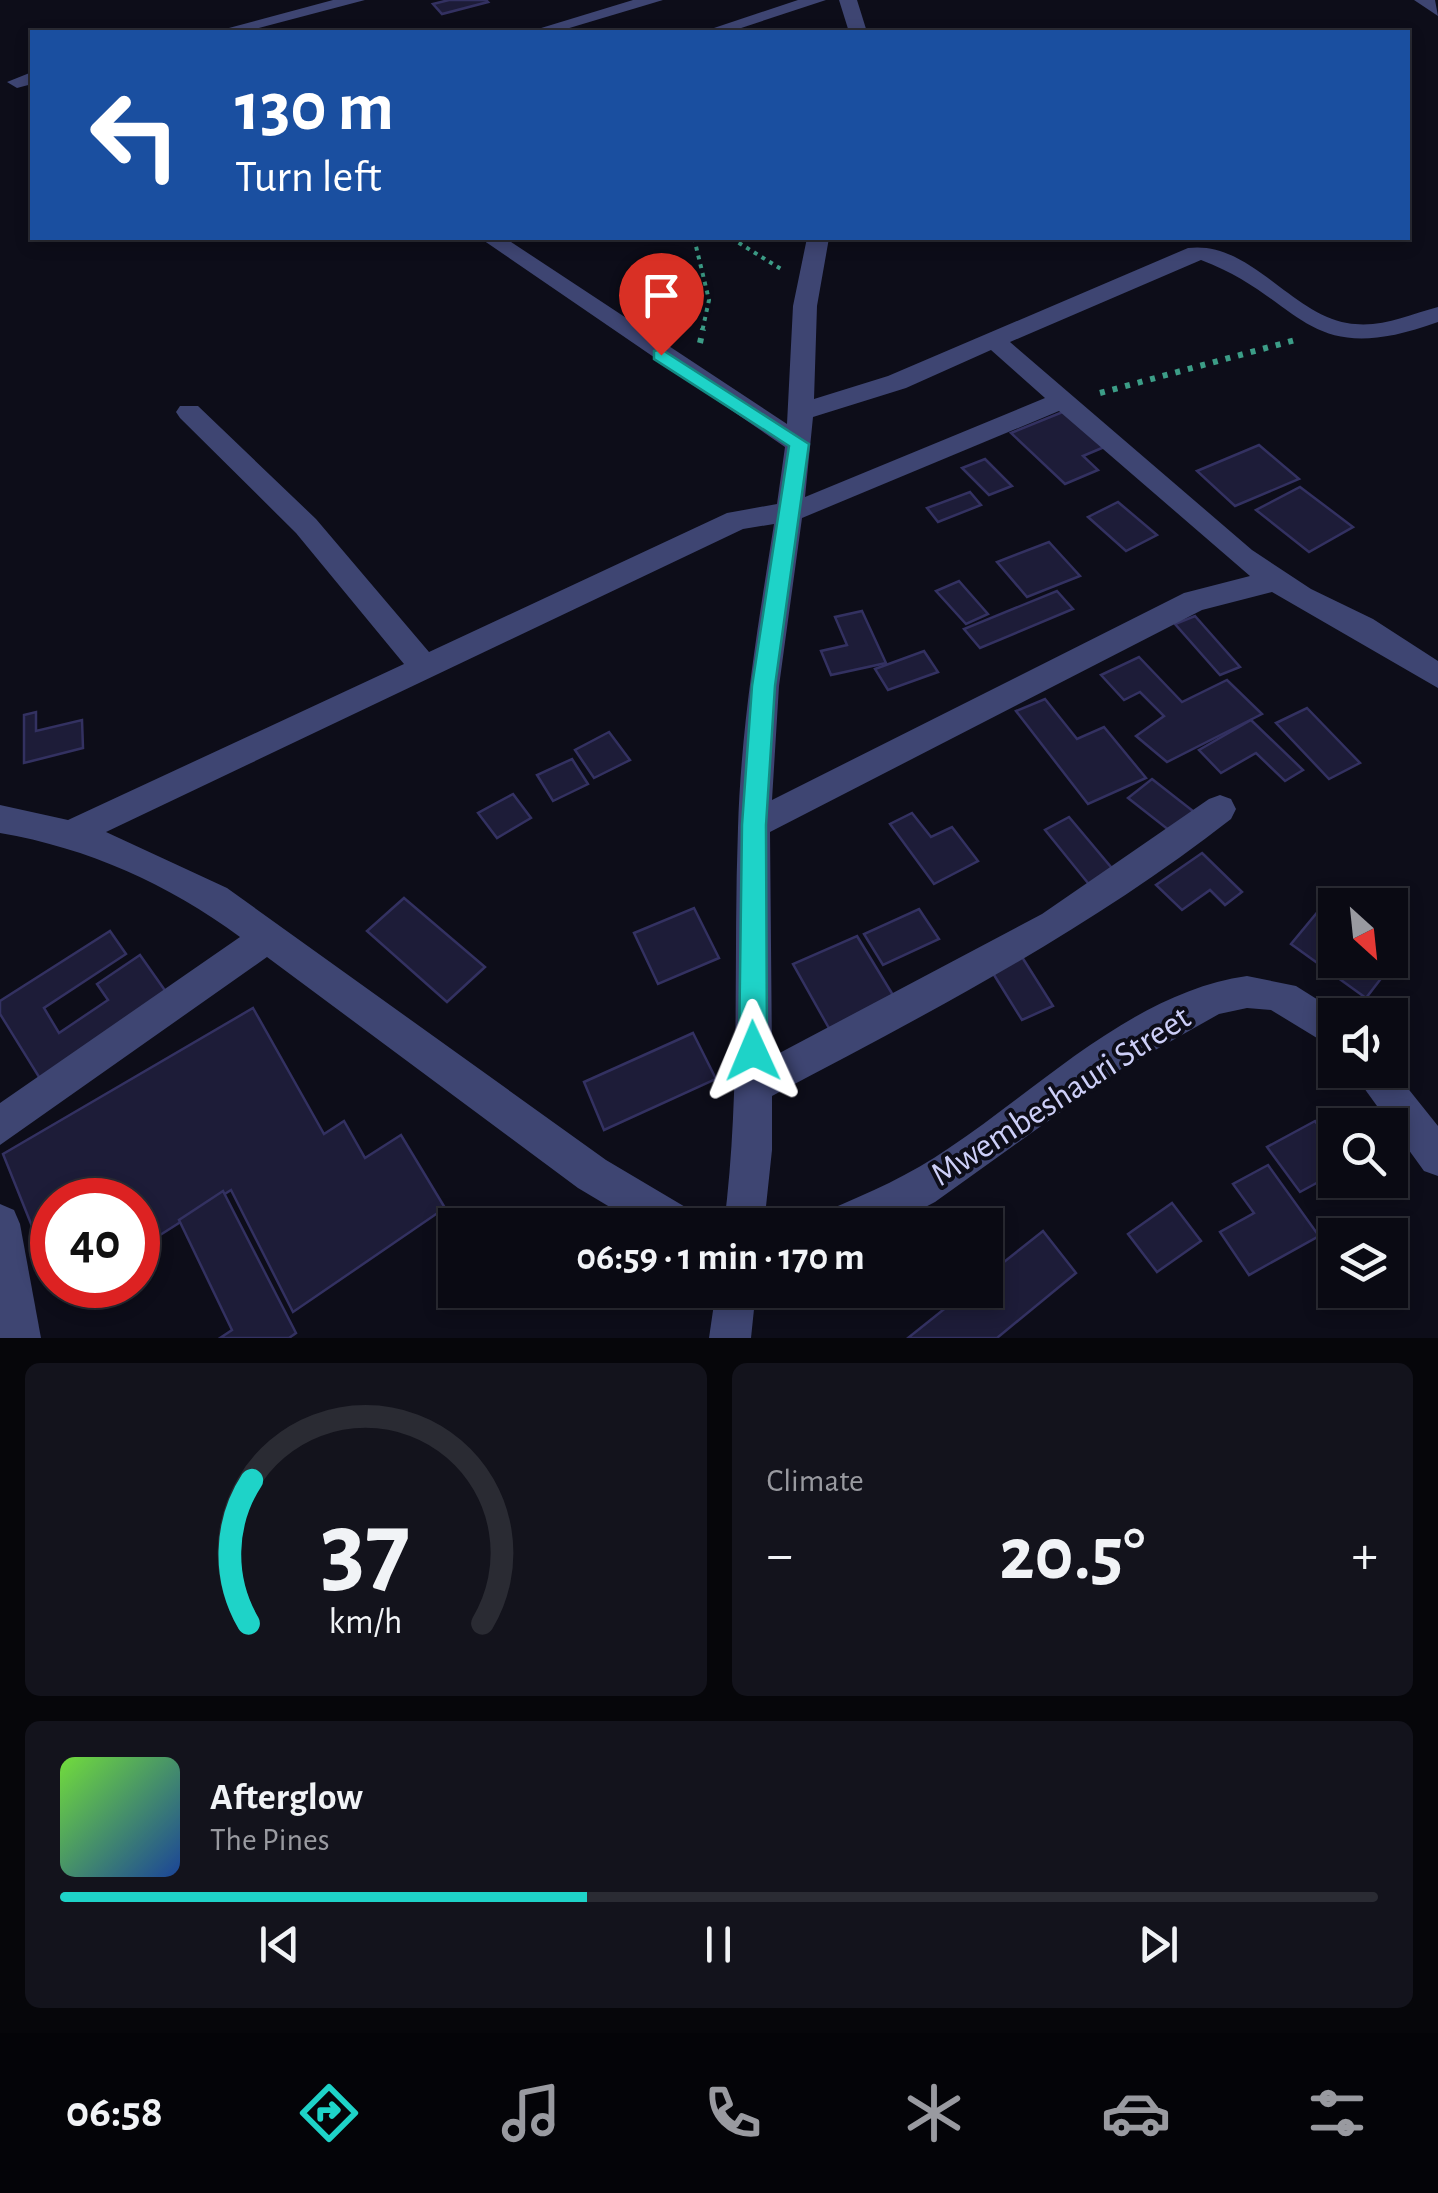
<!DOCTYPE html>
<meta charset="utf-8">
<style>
body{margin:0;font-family:"Alegreya Sans",sans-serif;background:#13131c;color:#f1f3f6;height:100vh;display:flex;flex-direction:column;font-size:38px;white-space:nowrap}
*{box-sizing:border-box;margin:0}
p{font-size:32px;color:#999aa0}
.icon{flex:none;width:55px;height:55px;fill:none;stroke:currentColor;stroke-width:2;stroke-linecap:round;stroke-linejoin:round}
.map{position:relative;height:1338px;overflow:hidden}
.details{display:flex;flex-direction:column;gap:25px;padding:25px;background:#06060a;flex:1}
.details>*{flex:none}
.banner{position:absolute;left:30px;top:30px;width:1380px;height:210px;border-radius:0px;box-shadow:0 5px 15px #0003,0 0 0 2px #2a2b33;background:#1a4fa0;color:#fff;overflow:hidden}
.needle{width:65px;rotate:153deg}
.tools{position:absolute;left:1318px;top:888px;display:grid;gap:20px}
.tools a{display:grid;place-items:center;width:90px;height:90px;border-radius:0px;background:#0a0a13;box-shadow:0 5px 15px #0003,0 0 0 2px #2a2b33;font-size:50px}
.speed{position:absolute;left:30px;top:1178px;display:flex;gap:20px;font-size:50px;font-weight:700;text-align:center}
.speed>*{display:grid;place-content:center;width:130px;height:130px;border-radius:50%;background:#0a0a13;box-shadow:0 5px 15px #0003,0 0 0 2px #2a2b33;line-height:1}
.speed .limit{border:15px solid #d22;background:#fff;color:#111}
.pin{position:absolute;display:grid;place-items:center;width:85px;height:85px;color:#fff;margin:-102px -42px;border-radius:50% 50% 50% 0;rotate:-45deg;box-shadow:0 0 10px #0007}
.pin .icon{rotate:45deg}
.me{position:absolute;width:110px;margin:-55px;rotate:359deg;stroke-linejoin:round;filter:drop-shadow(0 0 8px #0008)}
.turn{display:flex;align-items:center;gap:35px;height:210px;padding:0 40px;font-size:45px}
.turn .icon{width:130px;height:130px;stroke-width:2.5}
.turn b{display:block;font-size:70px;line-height:85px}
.big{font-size:75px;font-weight:700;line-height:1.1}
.details .tile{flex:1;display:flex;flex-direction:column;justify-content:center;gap:15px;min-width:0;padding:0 35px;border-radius:15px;background:#13131c}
.details .dial{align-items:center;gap:0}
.dial svg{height:260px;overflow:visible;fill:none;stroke:#2a2b33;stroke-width:7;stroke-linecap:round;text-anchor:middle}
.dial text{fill:#f1f3f6;stroke:none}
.song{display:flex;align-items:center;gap:30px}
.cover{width:120px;height:120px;border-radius:15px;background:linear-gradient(135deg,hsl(100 70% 55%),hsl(220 70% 35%))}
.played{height:10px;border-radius:5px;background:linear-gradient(90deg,#1ed3c8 40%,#2a2b33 40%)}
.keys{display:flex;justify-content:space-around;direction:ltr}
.heat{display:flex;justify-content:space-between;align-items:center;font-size:55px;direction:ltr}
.details .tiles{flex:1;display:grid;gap:25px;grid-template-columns:1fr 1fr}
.tile:last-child{grid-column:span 2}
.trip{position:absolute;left:438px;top:1208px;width:565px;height:100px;border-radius:0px;background:#0a0a13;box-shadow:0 5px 15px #0003,0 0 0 2px #2a2b33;font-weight:700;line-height:100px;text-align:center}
.dock{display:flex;height:160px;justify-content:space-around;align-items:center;background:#040408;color:#999aa0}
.dock .icon{width:70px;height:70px}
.dock .on{color:#1ed3c8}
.dock b{font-size:45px;color:#f1f3f6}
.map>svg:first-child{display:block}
.building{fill:#1d1c38;stroke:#333161;stroke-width:2.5}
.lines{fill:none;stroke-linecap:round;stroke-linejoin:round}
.path-far1{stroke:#3c9d87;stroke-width:4;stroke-dasharray:4 5;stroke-linecap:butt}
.path{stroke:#3c9d87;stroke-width:6;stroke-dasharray:5 8;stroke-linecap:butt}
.minor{fill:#3e4572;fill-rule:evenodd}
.route{fill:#1ed3c8;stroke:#148982;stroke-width:2.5}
.labels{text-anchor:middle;stroke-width:8;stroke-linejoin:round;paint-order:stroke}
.near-street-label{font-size:35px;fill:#cdcff8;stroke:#0d0d19}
</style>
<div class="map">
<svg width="1438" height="1338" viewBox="0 0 1438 1338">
<rect width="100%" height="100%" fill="#0d0d19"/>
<g class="building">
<polygon points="449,0 486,0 488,2 442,14 433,4"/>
<polygon points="1070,409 1109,445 1083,456 1098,470 1065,484 1011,433"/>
<polygon points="1259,445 1299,479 1235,506 1197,471"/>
<polygon points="985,459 1012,486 989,495 962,468"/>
<polygon points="1300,487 1353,527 1309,552 1256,510"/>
<polygon points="970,492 981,505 938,522 927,508"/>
<polygon points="1118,502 1157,535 1126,551 1088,517"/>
<polygon points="1049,542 1080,576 1027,597 997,562"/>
<polygon points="959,581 988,614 966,624 936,591"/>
<polygon points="1057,591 1073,609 980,648 964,629"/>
<polygon points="862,611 886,663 831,675 821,651 847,645 835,617"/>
<polygon points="1195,616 1240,667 1220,675 1175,624"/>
<polygon points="924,651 938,672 888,690 875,669"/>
<polygon points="1139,657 1182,702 1227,680 1262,714 1167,762 1136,736 1164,716 1140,692 1124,700 1101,675"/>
<polygon points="1045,699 1077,739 1104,727 1146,778 1088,804 1016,711"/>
<polygon points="1307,708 1360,763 1329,779 1276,723"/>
<polygon points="36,712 36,731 82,720 83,748 24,763 24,715"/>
<polygon points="1251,720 1303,770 1285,781 1256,753 1221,773 1199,750"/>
<polygon points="609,732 630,760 594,778 575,750"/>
<polygon points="572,759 588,784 553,801 537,775"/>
<polygon points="1152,779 1207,822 1184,842 1128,798"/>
<polygon points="513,794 531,818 497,838 478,813"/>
<polygon points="912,813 931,837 952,827 978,861 934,884 890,824"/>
<polygon points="1069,817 1121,879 1096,893 1045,830"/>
<polygon points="1202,853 1242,892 1225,905 1210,890 1182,910 1156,885"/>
<polygon points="1330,897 1342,905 1335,905 1335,960 1390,960 1390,955 1396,959 1366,998 1291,944"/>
<polygon points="404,898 485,967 447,1002 367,931"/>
<polygon points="694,908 719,958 658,984 634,933"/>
<polygon points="919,909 939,939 883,965 864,934"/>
<polygon points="110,931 126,954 44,1008 59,1033 108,1000 97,984 140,955 171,999 44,1085 0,1014 0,1001"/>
<polygon points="857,936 896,1000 830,1030 793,964"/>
<polygon points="1022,957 1053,1006 1022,1020 991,970"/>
<polygon points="253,1008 324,1134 344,1121 365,1158 401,1135 445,1208 293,1312 231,1190 138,1249 138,1200 52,1200 52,1276 3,1154"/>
<polygon points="693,1033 716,1079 604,1130 584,1082"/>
<polygon points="1315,1121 1335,1148 1335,1173 1300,1192 1267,1147"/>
<polygon points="1268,1165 1319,1236 1249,1275 1220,1232 1254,1213 1233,1184"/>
<polygon points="223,1191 296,1333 289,1338 220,1338 232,1330 179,1220"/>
<polygon points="1172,1203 1201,1241 1157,1272 1128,1234"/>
<polygon points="1043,1231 1076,1273 997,1338 908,1338 968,1290 985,1290 985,1277"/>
</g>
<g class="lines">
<g class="path-far1">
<polyline points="694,238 709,300 702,332"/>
<polyline points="731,238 781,269"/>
</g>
<g class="path">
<polyline points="700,343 703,329"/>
<polyline points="1100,393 1299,339"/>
</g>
<g class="minor">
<polygon points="333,0 365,0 244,32 214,32"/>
<polygon points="633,0 663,0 556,32 528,32"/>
<polygon points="798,0 826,0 729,32 702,32"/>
<polygon points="839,0 857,0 867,32 849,32"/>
<polygon points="1414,0 1435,0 1438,16"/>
<polygon points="32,72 32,84 17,88 7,82"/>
<path d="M480,238H505L787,424L793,306L807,238H829L817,306L814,399L888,376L1188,248C1249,240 1290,313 1347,323C1380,329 1407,315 1438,307V322C1303,371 1305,299 1201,260L1010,342L1252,550L1311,589L1373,619L1438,661V688L1272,592L1202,610L770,832L772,1057L1042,914L1209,799L1220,795L1231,799L1236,809L1231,819C1089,930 931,1012 772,1096V1150L764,1225H724C741,1093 733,960 738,828C741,726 758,625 774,524L743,529L106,832L227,888L606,1160L692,1211L698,1225H640L578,1188L267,957L0,1145V1103L240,937C168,884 88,848 0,833V805L68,820L404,664L296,533L180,418L176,412L180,406H198L316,519L429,652L727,513L777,504L785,447ZM991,350L1045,398L805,497L813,417L906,388ZM1059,411L1250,576L1184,593L772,800L779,686L802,518Z"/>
<path d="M1247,976L1296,986L1342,1015H1335V1049L1271,1010L1247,1008L1219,1014L1118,1071L935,1202L891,1225H820L826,1211C869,1193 910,1175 949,1148C1041,1087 1134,992 1247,976Z"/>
<polygon points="1390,1066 1438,1126 1438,1176 1424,1171 1351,1070 1390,1070"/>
<polygon points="0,1204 14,1210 20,1224 41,1338 0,1338"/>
<polygon points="716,1290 756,1290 751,1338 709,1338"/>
</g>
</g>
<polygon class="route" points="661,349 809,444 775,686 766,825 767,1051 763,1060 753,1064 743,1060 739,1051 742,825 752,686 789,446 654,359 654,351"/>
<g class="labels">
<g class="near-street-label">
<text transform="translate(1060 1095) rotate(-33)" y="12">Mwembeshauri Street</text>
</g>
</g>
</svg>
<div class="tools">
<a><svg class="needle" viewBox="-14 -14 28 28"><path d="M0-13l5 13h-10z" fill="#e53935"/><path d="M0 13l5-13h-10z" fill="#999aa0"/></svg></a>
<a><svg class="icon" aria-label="sound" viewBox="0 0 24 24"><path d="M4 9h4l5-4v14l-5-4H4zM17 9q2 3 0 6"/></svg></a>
<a><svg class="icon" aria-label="search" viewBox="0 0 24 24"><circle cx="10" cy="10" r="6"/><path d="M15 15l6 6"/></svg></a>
<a><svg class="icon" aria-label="layers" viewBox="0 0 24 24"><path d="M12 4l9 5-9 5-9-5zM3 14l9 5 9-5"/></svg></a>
</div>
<div class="speed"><div class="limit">40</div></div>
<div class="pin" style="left:661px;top:355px;background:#d93025"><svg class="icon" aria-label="arrive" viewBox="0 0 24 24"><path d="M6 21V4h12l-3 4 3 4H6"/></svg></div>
<svg class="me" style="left:753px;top:1051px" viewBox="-20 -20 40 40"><path d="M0-17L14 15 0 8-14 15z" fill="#1ed3c8" stroke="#fff" stroke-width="4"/></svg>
<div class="trip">06:59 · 1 min · 170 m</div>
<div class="banner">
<div class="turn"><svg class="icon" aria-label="left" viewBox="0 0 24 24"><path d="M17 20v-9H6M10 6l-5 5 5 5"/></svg><div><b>130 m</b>Turn left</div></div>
</div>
</div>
<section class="details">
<div class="tiles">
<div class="tile dial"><svg viewBox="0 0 100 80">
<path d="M14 69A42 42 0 1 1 86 69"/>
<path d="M14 69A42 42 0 0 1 15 25" stroke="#1ed3c8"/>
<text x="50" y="56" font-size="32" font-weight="700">37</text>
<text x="50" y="72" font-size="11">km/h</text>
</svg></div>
<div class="tile"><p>Climate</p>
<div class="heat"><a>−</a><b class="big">20.5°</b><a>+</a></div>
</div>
<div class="tile">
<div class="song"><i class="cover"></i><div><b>Afterglow</b><p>The Pines</p></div></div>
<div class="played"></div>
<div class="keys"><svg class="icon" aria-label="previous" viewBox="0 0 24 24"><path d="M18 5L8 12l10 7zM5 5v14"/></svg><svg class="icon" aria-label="pause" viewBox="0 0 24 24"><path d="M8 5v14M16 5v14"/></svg><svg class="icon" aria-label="next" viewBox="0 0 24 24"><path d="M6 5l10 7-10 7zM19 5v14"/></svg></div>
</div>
</div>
</section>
<nav class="dock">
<b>06:58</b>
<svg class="icon on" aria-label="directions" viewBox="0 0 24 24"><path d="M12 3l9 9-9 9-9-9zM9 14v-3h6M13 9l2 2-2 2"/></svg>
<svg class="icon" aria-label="music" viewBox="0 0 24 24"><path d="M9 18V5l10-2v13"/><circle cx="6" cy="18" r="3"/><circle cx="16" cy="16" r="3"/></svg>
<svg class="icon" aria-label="phone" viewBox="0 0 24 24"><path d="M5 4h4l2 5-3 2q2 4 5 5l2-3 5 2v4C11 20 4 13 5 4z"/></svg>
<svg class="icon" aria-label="climate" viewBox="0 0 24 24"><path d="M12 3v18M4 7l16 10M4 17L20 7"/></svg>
<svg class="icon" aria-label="car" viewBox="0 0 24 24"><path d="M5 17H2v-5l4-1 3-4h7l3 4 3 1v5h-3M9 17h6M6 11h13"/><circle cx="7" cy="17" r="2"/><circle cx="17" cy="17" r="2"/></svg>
<svg class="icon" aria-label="filters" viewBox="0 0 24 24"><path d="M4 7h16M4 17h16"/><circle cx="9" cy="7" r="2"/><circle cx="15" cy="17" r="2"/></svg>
</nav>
